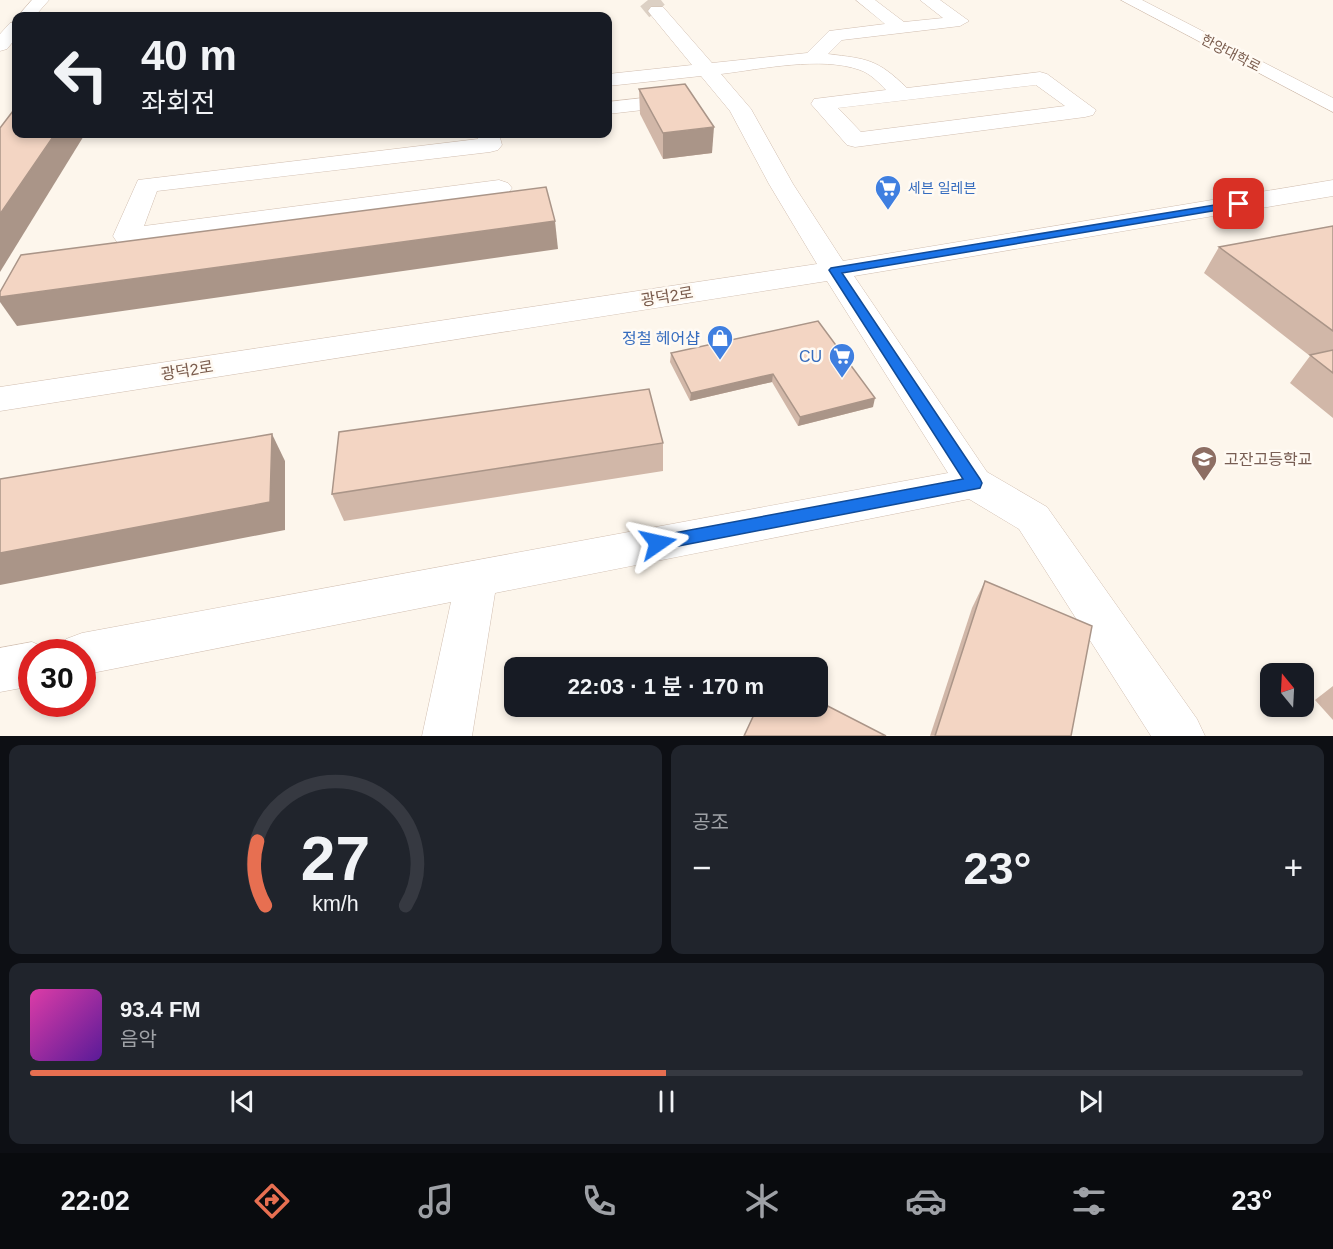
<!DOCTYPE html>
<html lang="ko">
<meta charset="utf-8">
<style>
body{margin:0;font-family:Arial,"Noto Sans KR",sans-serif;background:#20242c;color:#f1f3f6;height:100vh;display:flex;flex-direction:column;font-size:22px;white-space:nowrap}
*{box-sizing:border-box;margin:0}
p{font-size:20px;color:#9ea1a6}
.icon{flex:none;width:33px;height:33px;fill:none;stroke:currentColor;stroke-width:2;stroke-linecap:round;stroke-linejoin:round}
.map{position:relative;height:736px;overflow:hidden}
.details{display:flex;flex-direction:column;gap:9px;padding:9px;background:#0d0f14;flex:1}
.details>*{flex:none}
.hud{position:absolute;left:12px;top:12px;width:600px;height:126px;border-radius:12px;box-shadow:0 3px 9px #0003;background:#171b24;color:#f1f3f6;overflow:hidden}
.needle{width:39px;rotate:342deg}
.buttons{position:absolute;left:1260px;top:663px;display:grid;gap:12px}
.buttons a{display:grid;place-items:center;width:54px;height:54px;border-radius:12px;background:#171b24;box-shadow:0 3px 9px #0003;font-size:30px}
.speed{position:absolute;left:18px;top:639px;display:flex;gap:12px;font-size:30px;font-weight:700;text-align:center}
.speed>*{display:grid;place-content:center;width:78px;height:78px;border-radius:50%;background:#171b24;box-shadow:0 3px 9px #0003;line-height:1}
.speed .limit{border:9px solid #d22;background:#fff;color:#111}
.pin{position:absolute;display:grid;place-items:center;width:51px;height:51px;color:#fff;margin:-26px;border-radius:12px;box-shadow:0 3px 9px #0006}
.me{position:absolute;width:66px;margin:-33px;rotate:79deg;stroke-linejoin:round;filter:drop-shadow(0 0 4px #0008)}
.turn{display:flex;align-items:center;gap:21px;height:126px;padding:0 30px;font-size:27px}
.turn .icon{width:78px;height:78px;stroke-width:2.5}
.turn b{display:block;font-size:42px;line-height:51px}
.big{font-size:45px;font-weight:600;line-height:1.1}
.details .tile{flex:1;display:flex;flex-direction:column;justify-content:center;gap:9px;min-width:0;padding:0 21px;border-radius:12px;background:#20242c}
.details .dial{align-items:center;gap:0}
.dial svg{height:156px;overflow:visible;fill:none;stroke:#363941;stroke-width:7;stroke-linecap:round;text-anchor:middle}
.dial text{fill:#f1f3f6;stroke:none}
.song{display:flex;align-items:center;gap:18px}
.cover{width:72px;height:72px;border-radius:9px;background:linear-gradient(135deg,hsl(320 70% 55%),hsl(270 70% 35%))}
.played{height:6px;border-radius:3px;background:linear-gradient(90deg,#e76f51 50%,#363941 50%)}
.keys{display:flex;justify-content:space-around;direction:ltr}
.heat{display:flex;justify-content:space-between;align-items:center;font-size:33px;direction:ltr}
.details .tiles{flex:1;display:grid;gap:9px;grid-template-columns:1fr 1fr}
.tile:last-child{grid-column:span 2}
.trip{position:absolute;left:504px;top:657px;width:324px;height:60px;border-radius:12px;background:#171b24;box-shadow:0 3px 9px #0003;font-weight:600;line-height:60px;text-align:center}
.tab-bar{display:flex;height:96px;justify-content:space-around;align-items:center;background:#090b0e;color:#9ea1a6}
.tab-bar .icon{width:42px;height:42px}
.tab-bar .selected{color:#e76f51}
.tab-bar b{font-size:27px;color:#f1f3f6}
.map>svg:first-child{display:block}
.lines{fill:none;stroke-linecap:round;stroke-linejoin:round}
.minor-tunnel{stroke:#dcd0c4;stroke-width:20;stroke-dasharray:20 10;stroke-linecap:butt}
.minor-casing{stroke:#d1beb0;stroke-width:1}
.minor{fill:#fff;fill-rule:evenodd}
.wall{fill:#d1b7a8}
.shaded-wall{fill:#aa9588}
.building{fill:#f3d5c3;stroke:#aa9588;stroke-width:1.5}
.route{fill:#1a73e8;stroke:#114b97;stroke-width:1.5}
.labels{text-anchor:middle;stroke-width:5;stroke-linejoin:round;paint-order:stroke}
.far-street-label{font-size:14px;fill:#7a5c4d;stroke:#fffaf3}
.far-shop-label{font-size:14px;fill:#366cbe;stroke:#fffaf3;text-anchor:start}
.street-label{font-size:16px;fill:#7a5c4d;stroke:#fffaf3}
.shop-label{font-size:16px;fill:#366cbe;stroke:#fffaf3;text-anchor:end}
.education-label{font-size:16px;fill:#785e54;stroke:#fffaf3;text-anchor:start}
</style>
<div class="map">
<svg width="1333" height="736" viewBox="0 0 1333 736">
<rect width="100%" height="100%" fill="#fdf6ec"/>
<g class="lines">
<polyline class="minor-tunnel" points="648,0 657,11"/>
<g class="minor-casing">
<g id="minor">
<polygon points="32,0 49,0 35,16 18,16"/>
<path d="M856,0H875L904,22L943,18L920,0H940L969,21L960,26L842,40L828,54C868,59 877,59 907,88L1040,72L1047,74L1096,110L1093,115L1085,117L855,147L847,145L811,104L814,99L886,90C878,82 871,74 860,70C821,56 762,69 721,74L751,109L793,184L843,261L1333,180V196L854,276L987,472L1047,507L1197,719L1205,736H1151L1019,529L969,499L495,593L472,736H422L451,602L82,675V652H60L66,639L82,633L948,473L827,281L0,411V387L817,264L769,184L730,111L701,76L608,86V74L692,65L651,15L648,11L651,7H663L712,63L807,53L829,31L885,24ZM1036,85L1065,106L861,132L838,108Z"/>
<polygon points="1121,0 1142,0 1333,98 1333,112"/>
<polygon points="16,22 16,38 7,49 0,51 0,34 10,23"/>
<polygon points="678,94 686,95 689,100 686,105 608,114 608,102"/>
<polygon points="477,134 499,134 502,145 498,150 490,152 157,191 144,226 499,180 508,183 512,188 508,193 127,244 117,242 113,236 138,180 478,139"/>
<polygon points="32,642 48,649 50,652 32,652 32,686 0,692 0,648"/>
</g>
</g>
<use href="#minor" class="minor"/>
</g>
<g class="wall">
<polygon points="639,89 712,153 663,159 640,114"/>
<polygon points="1333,226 1333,418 1290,383 1310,356 1204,273 1219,247"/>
<polygon points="818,321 873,407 798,426 772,382 690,401 670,362 671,353"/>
<polygon points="663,443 663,471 344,521 332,494"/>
<polygon points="985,581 1071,736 930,736 972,608"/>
<polygon points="1333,686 1333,720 1315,700"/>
</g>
<g class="shaded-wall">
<polygon points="714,127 712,153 663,159 663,133"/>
<polygon points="55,134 85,134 0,272 0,214"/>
<polygon points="555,221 558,249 17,326 0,302 0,297"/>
<polygon points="773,374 772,382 690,401 691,393"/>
<polygon points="875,398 873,407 798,426 800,417"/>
<polygon points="272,434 285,461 285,530 0,585 0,553"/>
</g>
<g class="building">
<polygon points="685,84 714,127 663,133 639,89"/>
<polygon points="16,107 16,134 55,134 0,214 0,128"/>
<polygon points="546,187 555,221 0,297 0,292 21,255"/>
<polygon points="1333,226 1333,331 1219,247"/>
<polygon points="818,321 875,398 800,417 773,374 691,393 671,353"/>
<polygon points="1333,350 1333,373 1310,355"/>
<polygon points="649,389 663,443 332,494 339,432"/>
<polygon points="272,434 270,502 0,553 0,479"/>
<polygon points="985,581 1092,626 1071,736 935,736"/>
<polygon points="818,701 886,736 744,736 758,706 818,706"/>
</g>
<polygon class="route" points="1239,201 1244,204 1242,206 842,273 980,479 982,483 980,488 658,550 652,548 649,543 652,538 658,536 963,479 829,270 831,268"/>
<defs>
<g id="supermarket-pin" transform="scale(1.35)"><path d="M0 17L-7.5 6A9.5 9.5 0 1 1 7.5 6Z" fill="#3f7fe0" stroke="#fffaf3"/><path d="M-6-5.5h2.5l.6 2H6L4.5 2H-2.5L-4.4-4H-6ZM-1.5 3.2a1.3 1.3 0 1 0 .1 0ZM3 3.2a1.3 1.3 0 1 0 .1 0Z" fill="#fff"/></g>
<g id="shop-pin" transform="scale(1.35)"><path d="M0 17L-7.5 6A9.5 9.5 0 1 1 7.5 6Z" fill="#3f7fe0" stroke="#fffaf3"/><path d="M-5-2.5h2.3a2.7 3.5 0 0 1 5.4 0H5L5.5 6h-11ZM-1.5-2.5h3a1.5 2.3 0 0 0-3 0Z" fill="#fff"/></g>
<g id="school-pin" transform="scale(1.35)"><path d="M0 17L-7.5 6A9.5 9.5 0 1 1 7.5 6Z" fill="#8d6e63" stroke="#fffaf3"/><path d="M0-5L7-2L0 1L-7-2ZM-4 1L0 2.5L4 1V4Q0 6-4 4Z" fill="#fff"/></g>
</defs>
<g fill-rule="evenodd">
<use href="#supermarket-pin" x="888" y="188"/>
<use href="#shop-pin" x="720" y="338"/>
<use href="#supermarket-pin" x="842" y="356"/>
<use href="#school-pin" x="1204" y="459"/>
</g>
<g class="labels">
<g class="far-street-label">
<text transform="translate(1231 53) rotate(27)" y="5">한양대학로</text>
</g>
<g class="far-shop-label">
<text x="908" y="193">세븐 일레븐</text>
</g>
<g class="street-label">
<text transform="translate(667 296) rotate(-9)" y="6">광덕2로</text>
<text transform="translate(187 370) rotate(-9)" y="6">광덕2로</text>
</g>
<g class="shop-label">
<text x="700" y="344">정철 헤어샵</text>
<text x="822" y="362">CU</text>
</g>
<g class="education-label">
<text x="1224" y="465">고잔고등학교</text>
</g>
</g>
</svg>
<div class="buttons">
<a><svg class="needle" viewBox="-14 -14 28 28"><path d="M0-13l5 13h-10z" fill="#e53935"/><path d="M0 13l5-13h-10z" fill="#9ea1a6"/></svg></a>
</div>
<div class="speed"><div class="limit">30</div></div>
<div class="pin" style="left:1239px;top:204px;background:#d93025"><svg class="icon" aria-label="arrive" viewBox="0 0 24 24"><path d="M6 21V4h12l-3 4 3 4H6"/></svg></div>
<svg class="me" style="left:658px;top:543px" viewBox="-20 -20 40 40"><path d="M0-17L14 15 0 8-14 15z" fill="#1a73e8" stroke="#fff" stroke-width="4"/></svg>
<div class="trip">22:03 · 1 분 · 170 m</div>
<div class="hud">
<div class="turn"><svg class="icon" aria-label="left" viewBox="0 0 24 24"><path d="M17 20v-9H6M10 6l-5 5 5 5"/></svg><div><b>40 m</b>좌회전</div></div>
</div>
</div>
<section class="details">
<div class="tiles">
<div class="tile dial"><svg viewBox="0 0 100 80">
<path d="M14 69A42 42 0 1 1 86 69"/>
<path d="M14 69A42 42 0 0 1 10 36" stroke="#e76f51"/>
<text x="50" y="56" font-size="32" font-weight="700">27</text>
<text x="50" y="72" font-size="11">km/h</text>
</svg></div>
<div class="tile"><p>공조</p>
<div class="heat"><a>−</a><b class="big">23°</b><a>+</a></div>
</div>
<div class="tile">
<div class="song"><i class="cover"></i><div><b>93.4 FM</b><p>음악</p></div></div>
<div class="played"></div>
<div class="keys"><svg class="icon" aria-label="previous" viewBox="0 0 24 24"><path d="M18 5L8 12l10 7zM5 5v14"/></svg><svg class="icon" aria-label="pause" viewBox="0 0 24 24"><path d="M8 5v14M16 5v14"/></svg><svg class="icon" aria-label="next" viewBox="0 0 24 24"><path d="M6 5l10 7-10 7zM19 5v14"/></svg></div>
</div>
</div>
</section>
<nav class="tab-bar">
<b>22:02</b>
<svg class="icon selected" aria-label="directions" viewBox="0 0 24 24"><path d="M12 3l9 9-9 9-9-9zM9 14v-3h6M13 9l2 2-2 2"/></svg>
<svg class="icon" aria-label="music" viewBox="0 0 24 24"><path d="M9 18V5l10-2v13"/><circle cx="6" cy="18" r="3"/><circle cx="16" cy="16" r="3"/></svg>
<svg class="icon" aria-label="phone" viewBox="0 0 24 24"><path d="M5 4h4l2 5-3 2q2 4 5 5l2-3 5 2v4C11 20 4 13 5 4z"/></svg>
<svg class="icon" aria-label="climate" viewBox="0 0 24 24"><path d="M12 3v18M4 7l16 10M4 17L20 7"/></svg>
<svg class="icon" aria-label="car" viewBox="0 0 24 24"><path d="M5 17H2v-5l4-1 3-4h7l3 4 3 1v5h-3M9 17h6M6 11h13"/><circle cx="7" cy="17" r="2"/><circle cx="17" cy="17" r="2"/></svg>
<svg class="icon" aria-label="filters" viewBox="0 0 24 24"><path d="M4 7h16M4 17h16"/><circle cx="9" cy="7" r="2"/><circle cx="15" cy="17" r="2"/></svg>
<b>23°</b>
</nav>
